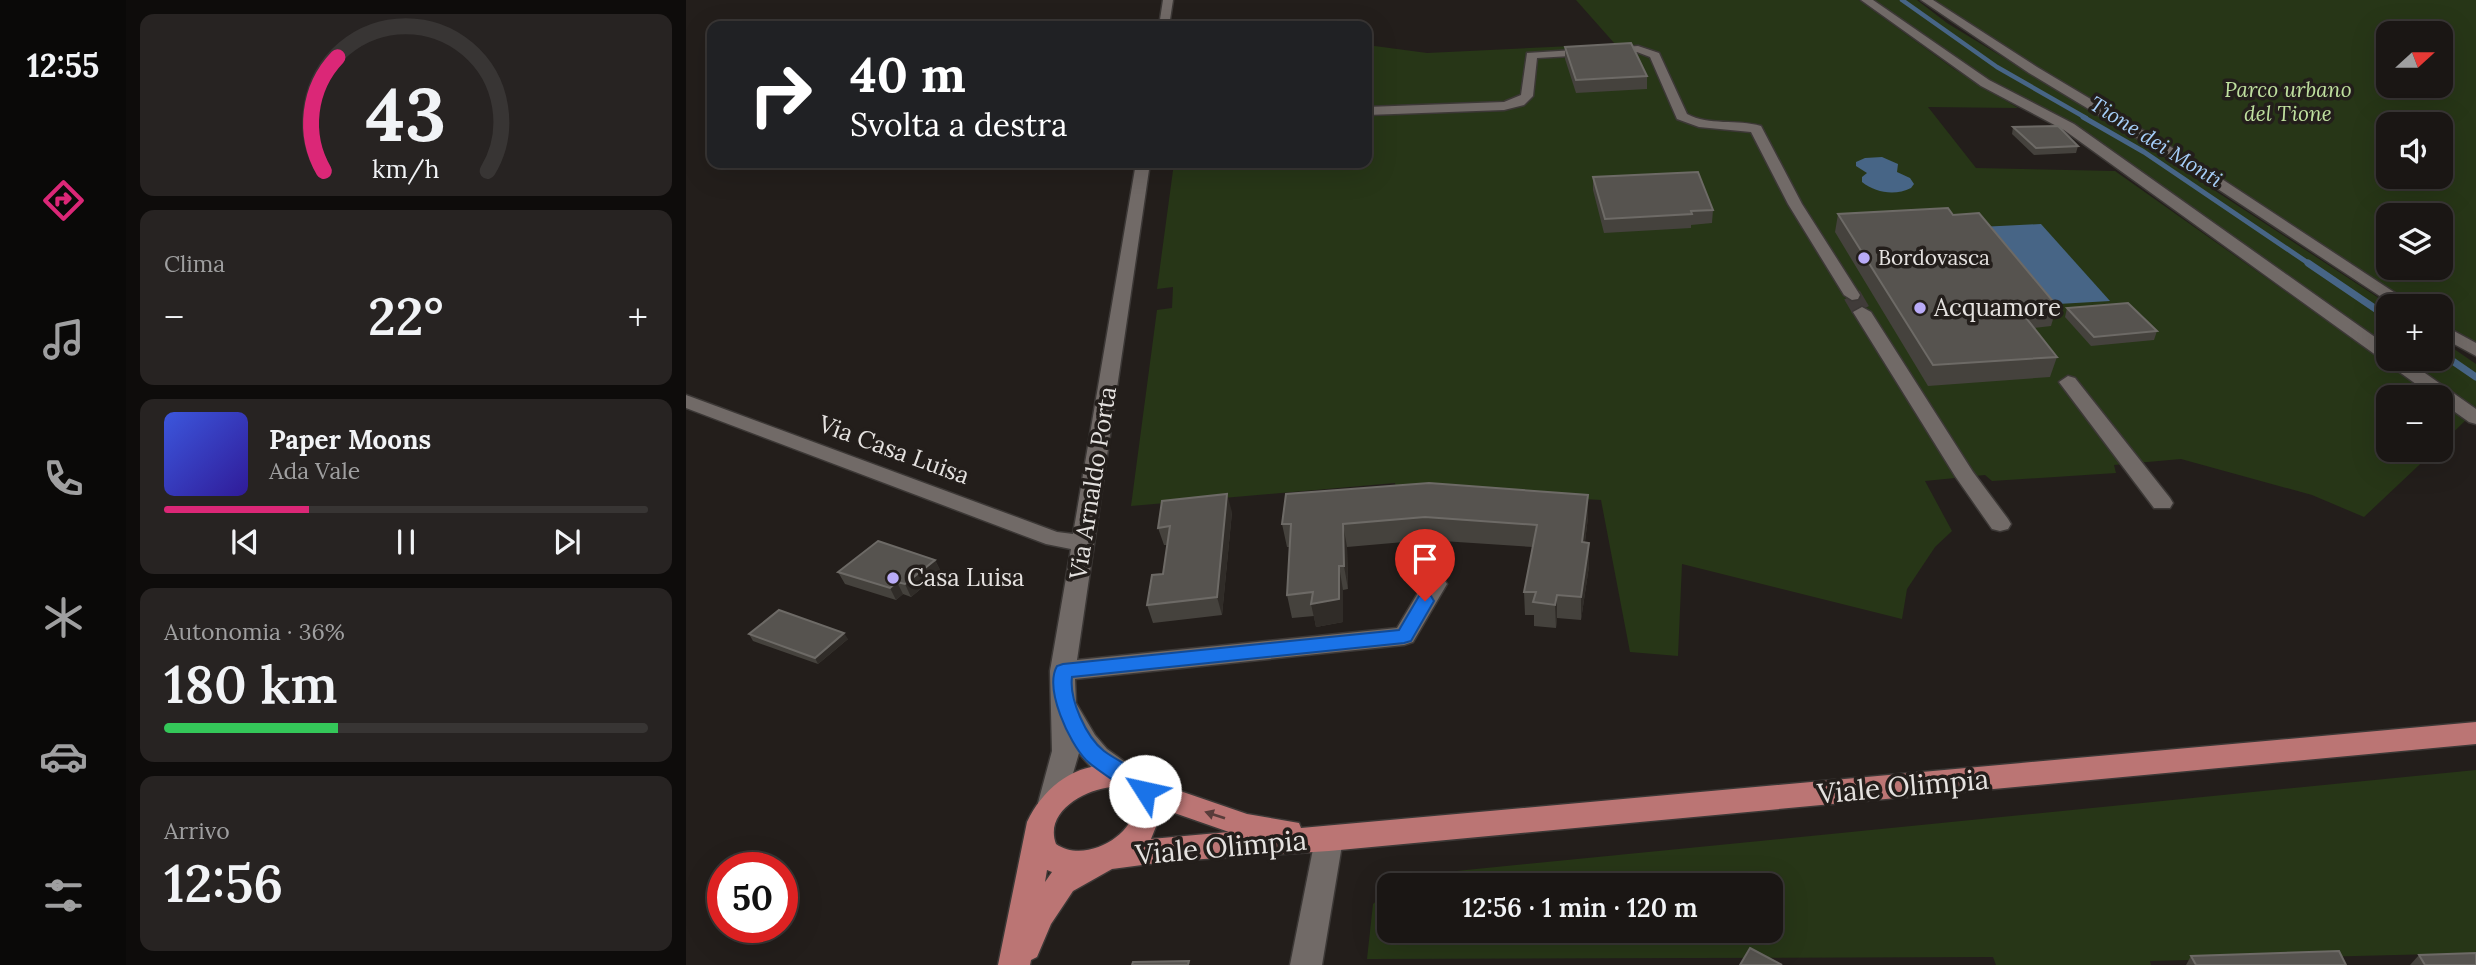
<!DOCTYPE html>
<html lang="it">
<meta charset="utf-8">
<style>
body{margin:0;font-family:Lora,serif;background:#272322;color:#f1f3f6;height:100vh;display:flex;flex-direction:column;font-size:26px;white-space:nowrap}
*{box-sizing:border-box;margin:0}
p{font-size:23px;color:#9f9fa0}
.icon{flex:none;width:38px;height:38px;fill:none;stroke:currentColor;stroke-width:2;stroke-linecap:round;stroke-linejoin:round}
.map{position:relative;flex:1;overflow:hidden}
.sheet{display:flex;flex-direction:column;gap:14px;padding:14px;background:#0e0c0b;width:560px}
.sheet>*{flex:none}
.top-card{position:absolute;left:21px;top:21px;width:665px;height:147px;border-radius:14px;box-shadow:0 7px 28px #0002,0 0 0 2px #383534;background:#202124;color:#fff;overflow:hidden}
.needle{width:46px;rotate:69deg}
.buttons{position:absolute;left:1690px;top:21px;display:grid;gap:14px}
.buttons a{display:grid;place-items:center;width:77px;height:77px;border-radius:14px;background:#1a1614;box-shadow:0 7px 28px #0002,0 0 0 2px #383534;font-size:35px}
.speed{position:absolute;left:21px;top:852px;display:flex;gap:14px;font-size:35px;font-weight:700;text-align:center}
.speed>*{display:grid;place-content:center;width:91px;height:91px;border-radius:50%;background:#1a1614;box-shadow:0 7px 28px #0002,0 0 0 2px #383534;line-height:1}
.speed .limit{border:10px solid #d22;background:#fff;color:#111}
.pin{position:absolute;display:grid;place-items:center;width:60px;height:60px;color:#fff;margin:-72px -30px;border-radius:50% 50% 50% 0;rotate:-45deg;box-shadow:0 0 7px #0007}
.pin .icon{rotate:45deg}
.me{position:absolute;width:77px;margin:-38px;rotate:305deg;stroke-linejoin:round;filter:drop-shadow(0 0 5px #0008)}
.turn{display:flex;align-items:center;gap:24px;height:147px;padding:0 28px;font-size:32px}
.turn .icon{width:91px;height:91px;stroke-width:2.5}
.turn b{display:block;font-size:49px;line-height:60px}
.big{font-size:52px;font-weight:600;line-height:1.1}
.sheet .tile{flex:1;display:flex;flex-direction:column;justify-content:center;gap:10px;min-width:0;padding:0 24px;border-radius:14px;background:#272322}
.sheet .dial{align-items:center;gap:0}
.dial svg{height:182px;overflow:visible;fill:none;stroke:#383534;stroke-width:7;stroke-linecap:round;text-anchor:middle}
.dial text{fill:#f1f3f6;stroke:none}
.song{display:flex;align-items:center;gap:21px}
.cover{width:84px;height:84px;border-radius:10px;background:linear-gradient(135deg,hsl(230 70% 55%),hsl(250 70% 35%))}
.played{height:7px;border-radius:4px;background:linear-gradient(90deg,#db2777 30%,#383534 30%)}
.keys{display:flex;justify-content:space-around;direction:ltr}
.heat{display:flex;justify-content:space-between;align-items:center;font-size:38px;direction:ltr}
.charge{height:10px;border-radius:5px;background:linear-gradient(90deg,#34c759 36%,#383534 0)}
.trip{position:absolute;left:691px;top:873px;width:406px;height:70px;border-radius:14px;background:#1a1614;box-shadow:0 7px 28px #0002,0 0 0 2px #383534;font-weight:600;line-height:70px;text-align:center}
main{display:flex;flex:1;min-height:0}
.dock{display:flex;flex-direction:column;width:126px;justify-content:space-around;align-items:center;background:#0a0908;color:#9f9fa0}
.dock .icon{width:49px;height:49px}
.dock .active{color:#db2777}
.dock b{font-size:32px;color:#f1f3f6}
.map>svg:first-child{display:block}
.green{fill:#273617;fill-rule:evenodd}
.water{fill:#476586}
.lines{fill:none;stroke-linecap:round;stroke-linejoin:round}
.stream-far2{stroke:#476586;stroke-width:4.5}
.stream-far1{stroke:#476586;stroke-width:5}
.stream{stroke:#476586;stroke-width:7}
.minor-tunnel{stroke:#403b39;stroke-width:18;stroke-dasharray:18 9;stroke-linecap:butt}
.minor-casing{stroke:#3c3836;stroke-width:3}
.major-casing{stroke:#3c3836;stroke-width:3}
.minor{fill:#716a67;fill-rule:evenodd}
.major{fill:#bb7574;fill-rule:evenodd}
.wall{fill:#45423d}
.shaded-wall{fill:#302c28}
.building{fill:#56534f;stroke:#6d6a66;stroke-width:2}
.oneway{fill:#583c3a}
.route{fill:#1a73e8;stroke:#114b97;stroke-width:2}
.poi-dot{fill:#b9abf7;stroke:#231e1b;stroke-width:2.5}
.labels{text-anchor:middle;stroke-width:7;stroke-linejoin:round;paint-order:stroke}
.far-park-label{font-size:21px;font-style:italic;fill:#bfe09f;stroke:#231e1b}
.far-water-label{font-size:21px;font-style:italic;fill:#a6cef9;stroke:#231e1b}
.far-poi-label{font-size:21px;fill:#e5e2e0;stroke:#231e1b;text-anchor:start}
.poi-label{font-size:24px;fill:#e5e2e0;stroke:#231e1b;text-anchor:start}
.street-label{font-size:24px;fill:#e5e2e0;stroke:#231e1b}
.near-street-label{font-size:28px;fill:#e5e2e0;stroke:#231e1b}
</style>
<main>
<nav class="dock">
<b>12:55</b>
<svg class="icon active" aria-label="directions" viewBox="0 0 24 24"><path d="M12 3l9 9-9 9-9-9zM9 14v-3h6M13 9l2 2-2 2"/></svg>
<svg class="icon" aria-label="music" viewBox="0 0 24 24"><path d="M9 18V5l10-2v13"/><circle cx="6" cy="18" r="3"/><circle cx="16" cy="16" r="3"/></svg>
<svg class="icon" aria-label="phone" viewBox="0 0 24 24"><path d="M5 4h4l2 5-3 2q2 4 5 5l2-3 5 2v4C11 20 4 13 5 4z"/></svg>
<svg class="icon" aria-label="climate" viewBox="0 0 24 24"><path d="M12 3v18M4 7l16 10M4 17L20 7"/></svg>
<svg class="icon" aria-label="car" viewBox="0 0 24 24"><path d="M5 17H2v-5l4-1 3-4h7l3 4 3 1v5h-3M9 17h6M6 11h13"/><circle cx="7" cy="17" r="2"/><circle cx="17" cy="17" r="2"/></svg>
<svg class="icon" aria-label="filters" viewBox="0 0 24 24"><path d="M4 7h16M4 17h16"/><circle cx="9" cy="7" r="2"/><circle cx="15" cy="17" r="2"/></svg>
</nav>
<section class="sheet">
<div class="tile dial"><svg viewBox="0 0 100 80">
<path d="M14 69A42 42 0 1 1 86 69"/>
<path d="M14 69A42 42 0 0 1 20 19" stroke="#db2777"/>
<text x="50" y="56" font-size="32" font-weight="700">43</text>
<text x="50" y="72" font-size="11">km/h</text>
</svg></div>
<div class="tile"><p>Clima</p>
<div class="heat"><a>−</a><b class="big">22°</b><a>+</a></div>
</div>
<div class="tile">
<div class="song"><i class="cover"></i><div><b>Paper Moons</b><p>Ada Vale</p></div></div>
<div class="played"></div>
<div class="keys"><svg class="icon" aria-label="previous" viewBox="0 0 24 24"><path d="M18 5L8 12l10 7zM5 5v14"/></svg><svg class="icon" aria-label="pause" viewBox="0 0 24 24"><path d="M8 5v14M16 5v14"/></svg><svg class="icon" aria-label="next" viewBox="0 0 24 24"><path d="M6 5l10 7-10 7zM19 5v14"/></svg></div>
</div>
<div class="tile"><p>Autonomia · 36%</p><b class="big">180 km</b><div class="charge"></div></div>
<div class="tile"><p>Arrivo</p><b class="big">12:56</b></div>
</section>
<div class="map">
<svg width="1790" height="965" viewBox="0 0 1790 965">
<rect width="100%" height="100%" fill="#231e1b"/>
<g class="green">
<polygon points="890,0 1173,0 1268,69 1332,108 1242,107 1290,168 1429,171 1749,397 1703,397 1703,450 1749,450 1678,517 1626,495 1495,459 1428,465 1430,473 1306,481 1299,475 1239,481 1266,531 1249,547 1221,589 1216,619 996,564 992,656 944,652 915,500 710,489 709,483 445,506 471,310 486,308 487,287 471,289 488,163 681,163 681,45 741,53 929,44"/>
<path d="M1188,0H1231L1261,23L1447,137L1705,306L1703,348L1348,106C1292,74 1240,38 1188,0Z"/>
<path d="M1247,0H1790V347L1755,324V306H1727L1451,128L1339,62ZM1703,33H1755V86H1703ZM1703,124H1755V177H1703ZM1703,215H1755V268H1703Z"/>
<polygon points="1755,340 1790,364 1790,409 1718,359 1755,359"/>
<polygon points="1755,402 1780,420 1755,444"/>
<polygon points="1790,770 1790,953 1464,961 1465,965 1310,965 1307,957 681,959 687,904 703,890 704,931 1085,931 1085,886 709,885 720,876"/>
</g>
<g class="water">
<path d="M1196,157L1212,164L1211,172L1224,178L1228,184L1225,188C1209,196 1190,193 1176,182V177L1181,173L1170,166V162L1179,158Z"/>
<polygon points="1355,224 1424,301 1355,305 1294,227"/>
</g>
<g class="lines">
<polyline class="stream-far2" points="1216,0 1311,67 1400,118"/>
<polyline class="stream-far1" points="1397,117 1458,152 1625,265"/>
<g class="stream">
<polyline points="1622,263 1703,318"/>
<polyline points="1755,353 1790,377"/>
</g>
<polyline class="minor-tunnel" points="1166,295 1176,312"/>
<g class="minor-casing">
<g id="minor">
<polygon points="477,0 487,0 483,26 473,26"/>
<polygon points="1175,0 1187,0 1303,80 1388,124 1703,347 1703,359 1719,359 1790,409 1790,424 1783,422 1755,402 1755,397 1748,397 1378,130 1295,86"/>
<polygon points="1235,0 1247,0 1351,67 1510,162 1729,306 1709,306 1500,168 1343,73"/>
<path d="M952,46L973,53L1001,114C1023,126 1051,119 1075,126L1116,204L1174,295L1172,299L1166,300L1158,295L1102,204L1065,132L1013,127L991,119L964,57L951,52L851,58L847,96L838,105L818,110L681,115V107L818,102L835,95L841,53Z"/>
<path d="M450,163H464L391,660L711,628L741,578L749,576L757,578L761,584L727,642L718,645L389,679L390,703L409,735L421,749L449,769L453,777L449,785C428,792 405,769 393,753L376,811L366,815L356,811L352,803L366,751L364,671L385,549L360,544L0,408V395L371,532L387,534Z"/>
<polygon points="1176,307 1185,312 1287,472 1322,519 1325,524 1322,529 1314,531 1306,529 1269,476 1167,312"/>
<polygon points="1755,324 1790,343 1790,356 1755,337"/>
<polygon points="1382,376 1389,378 1484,498 1487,503 1484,508 1468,508 1373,382"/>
<polygon points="643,827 653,830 657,839 636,965 604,965 629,839 633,830"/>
</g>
</g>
<g class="major-casing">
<path id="major" d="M1790,722V744L643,851L486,861L426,869L387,891L365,924L351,957L345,960L344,965H312L341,822C359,784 397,756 440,769C450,772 457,774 465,781L561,814L613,823L615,828ZM425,787C485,806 410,872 370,844C358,812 398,790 425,787ZM477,809L543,832L465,839ZM361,870L366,872L359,882Z"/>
</g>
<use href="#minor" class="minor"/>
<use href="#major" class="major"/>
</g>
<g class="wall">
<polygon points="879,47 961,76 961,89 890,93 879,59"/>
<polygon points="1327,127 1392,146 1390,153 1348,155 1326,134"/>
<polygon points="907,177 1027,210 1026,223 1005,225 1005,228 918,233 907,190"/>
<polygon points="1152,214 1267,215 1371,306 1365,326 1348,328 1371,357 1364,377 1242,386 1149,232"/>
<polygon points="1381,308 1471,331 1468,340 1405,346 1379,317"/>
<polygon points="902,495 902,517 899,542 903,543 903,566 895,620 871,618 870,628 848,626 848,615 839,615 838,592 847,547 741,540 661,547 662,589 657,590 657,622 630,627 628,616 606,618 601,595 604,547 601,547 596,524"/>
<polygon points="546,512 536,615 467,623 461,605 477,574 481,545 478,545 472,528"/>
<polygon points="249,560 255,572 225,597 217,594 210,600 159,584 152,572"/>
<polygon points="63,634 162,639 132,664 67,641"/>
<polygon points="1733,955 1790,965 1724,965"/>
<polygon points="1505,956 1660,965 1500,965"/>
</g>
<g class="shaded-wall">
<polygon points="541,494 546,512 536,615 531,597"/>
<polygon points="902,495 902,517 896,565 896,542"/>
<polygon points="657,524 661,547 662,589 658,566"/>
<polygon points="903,543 903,566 895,620 895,597"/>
<polygon points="249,560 255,572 225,597 219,584"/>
<polygon points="653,566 657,590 657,622 630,627 625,604"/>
<polygon points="211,582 217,594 210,600 204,588"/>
<polygon points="871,595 871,618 870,628 869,605"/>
<polygon points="158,633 162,639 132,664 129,658"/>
</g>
<g class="building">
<polygon points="945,43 961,76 890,80 879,47"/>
<polygon points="1372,126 1392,146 1350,148 1327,127"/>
<polygon points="1012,172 1027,210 1005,211 1006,214 919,219 907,177"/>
<polygon points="1262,208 1267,215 1293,213 1371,306 1333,309 1371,357 1247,365 1152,214"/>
<polygon points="1442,303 1471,331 1408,337 1381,308"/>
<polygon points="743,483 902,495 896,542 903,543 895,597 871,595 869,605 847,602 850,592 838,592 851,525 739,517 657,524 658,566 653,566 653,599 625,604 627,592 601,595 605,524 596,524 600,494"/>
<polygon points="541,494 531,597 461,605 466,575 477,574 484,526 472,528 476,501"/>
<polygon points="192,541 249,560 219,584 211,582 204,588 152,572"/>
<polygon points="93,610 158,633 129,658 63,634"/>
<polygon points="1064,948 1096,965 1054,965"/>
<polygon points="1653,951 1660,965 1510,965 1505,956"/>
<polygon points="1790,953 1790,965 1739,965 1733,955"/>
<polygon points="503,961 502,965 446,965 447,962"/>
</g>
<defs><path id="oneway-solid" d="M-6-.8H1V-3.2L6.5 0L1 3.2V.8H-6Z" transform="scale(1.75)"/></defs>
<use class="oneway" href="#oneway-solid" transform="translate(529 815) rotate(-162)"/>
<path class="route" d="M739,595L745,596L748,601L725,641L718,643L386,677C383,699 400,737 418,751C435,764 460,771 470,791L466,798L459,800C452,798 407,767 400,760C383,742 358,689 371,666L377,664L713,630L733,596Z"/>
<g class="poi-dot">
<circle cx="1178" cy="258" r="7"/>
<circle cx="1234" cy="308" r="7"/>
<circle cx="207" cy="578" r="7"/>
</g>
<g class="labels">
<g class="far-park-label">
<text x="1602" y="97">Parco urbano<tspan x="1602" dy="24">del Tione</tspan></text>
</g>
<g class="far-water-label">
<text transform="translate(1470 142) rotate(32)" y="7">Tione dei Monti</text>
</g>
<g class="far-poi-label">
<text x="1192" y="265">Bordovasca</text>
</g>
<g class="poi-label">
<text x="1248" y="316">Acquamore</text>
<text x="221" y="586">Casa Luisa</text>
</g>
<g class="street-label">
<text transform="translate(208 450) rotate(20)" y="8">Via Casa Luisa</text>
<text transform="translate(407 483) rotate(-81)" y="8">Via Arnaldo Porta</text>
</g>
<g class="near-street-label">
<text transform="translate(1217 786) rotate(-5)" y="10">Viale Olimpia</text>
<text transform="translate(535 847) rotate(-5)" y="10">Viale Olimpia</text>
</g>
</g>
</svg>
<div class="buttons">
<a><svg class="needle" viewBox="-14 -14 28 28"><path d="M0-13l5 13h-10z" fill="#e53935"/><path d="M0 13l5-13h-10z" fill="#9f9fa0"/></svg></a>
<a><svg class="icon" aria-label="sound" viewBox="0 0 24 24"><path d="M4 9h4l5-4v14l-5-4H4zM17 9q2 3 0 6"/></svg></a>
<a><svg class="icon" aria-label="layers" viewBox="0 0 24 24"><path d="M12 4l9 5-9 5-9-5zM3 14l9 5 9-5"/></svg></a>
<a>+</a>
<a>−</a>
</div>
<div class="speed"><div class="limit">50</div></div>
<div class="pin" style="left:739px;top:601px;background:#d93025"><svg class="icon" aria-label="arrive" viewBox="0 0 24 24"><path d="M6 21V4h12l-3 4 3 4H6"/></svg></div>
<svg class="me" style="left:459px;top:791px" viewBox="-20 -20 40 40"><circle r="19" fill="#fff"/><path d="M0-13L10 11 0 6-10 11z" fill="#1a73e8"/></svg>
<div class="trip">12:56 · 1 min · 120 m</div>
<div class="top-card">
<div class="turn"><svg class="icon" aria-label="right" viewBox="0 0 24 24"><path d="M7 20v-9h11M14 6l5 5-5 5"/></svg><div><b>40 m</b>Svolta a destra</div></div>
</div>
</div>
</main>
